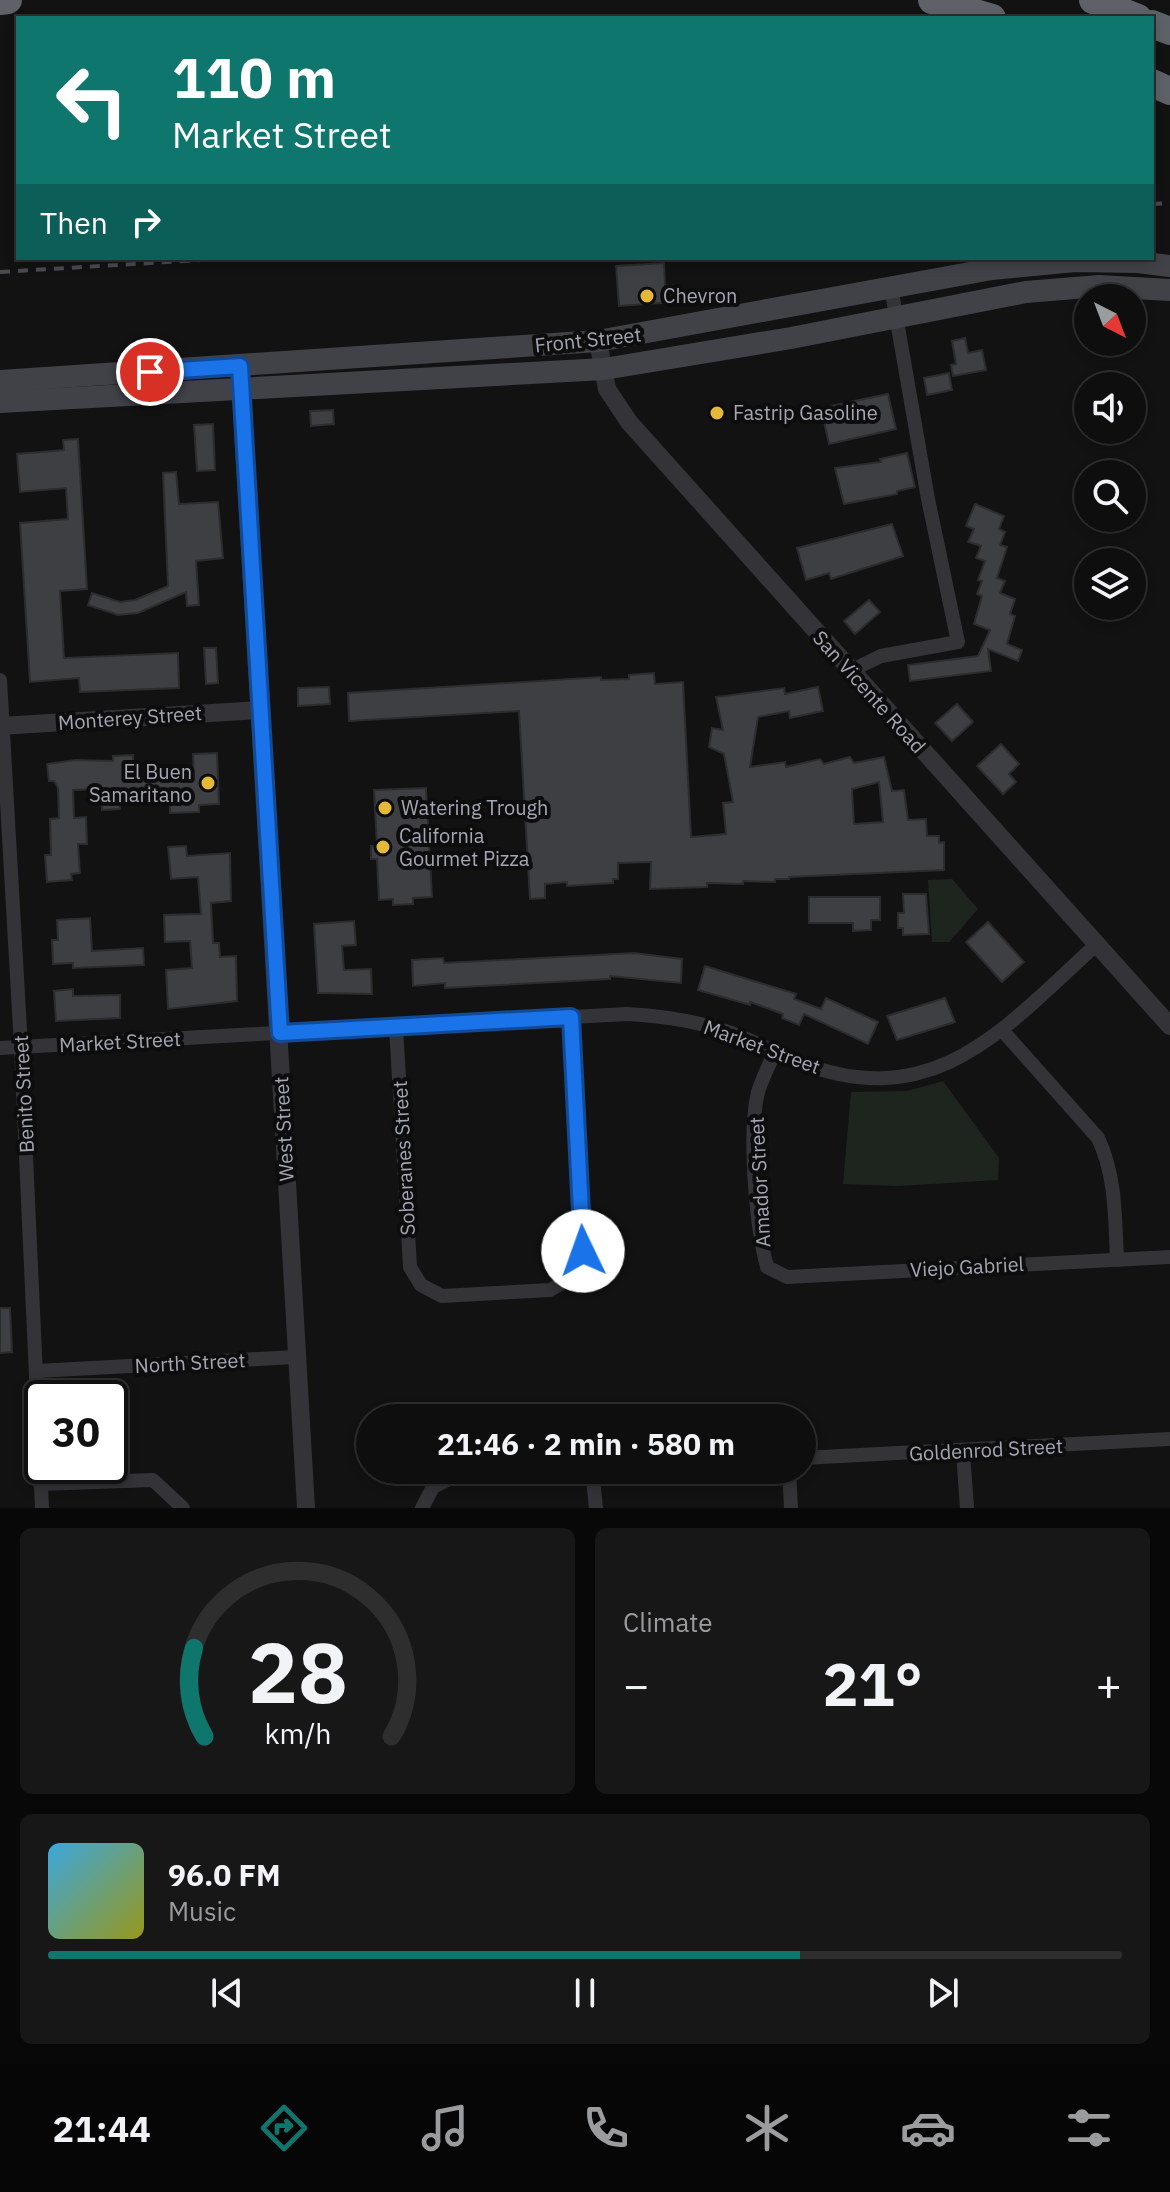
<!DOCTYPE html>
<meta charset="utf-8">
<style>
body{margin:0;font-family:"IBM Plex Sans",sans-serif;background:#171717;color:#f1f3f6;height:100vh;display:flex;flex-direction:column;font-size:30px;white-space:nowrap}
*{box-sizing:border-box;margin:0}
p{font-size:26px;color:#9b9c9e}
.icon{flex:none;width:44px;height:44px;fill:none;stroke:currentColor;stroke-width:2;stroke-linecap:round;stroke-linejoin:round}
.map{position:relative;height:1508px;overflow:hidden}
.drawer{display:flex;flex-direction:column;gap:20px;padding:20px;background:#080808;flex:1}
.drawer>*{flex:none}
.banner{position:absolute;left:16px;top:16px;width:1138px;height:244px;border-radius:0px;box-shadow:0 4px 12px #0003,0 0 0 2px #2e2e2e;background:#0f766e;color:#fff;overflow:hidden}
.needle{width:52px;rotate:138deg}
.tools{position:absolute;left:1074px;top:284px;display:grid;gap:16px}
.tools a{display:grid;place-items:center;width:72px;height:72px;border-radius:50%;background:#0e0e0e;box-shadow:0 4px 12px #0003,0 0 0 2px #2e2e2e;font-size:40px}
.speed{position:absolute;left:24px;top:1380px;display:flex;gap:16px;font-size:40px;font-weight:700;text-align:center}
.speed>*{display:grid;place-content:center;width:104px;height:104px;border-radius:50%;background:#0e0e0e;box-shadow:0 4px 12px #0003,0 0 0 2px #2e2e2e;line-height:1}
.speed .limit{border:4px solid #111;border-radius:12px;background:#fff;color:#111}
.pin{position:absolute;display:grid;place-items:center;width:68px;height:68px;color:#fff;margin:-34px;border:4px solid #fff;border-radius:50%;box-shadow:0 2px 8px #0007}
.me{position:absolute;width:88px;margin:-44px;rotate:357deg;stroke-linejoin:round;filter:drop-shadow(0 0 6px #0008)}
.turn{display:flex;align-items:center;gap:28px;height:168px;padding:0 24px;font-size:36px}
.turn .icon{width:104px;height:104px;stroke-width:2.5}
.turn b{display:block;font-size:56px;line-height:68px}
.then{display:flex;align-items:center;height:76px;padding:0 24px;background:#0003;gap:16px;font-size:30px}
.big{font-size:60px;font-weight:700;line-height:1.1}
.drawer .widget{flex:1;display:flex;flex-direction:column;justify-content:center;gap:12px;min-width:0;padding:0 28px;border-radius:12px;background:#171717}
.drawer .dial{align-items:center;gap:0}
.dial svg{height:208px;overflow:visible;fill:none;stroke:#2e2e2e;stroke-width:7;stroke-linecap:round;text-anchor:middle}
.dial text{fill:#f1f3f6;stroke:none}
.song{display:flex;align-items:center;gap:24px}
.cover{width:96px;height:96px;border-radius:12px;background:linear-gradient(135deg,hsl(200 70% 55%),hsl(60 70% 35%))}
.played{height:8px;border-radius:4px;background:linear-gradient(90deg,#0f766e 70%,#2e2e2e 70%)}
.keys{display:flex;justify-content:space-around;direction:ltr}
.heat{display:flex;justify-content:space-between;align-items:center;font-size:44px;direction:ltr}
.drawer .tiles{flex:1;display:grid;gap:20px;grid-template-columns:1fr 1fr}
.widget:last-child{grid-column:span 2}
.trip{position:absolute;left:356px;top:1404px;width:460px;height:80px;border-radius:40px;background:#0e0e0e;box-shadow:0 4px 12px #0003,0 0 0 2px #2e2e2e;font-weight:700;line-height:80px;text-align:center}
.dock{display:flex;height:128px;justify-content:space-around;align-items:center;background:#060606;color:#9b9c9e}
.dock .icon{width:56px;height:56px}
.dock .selected{color:#0f766e}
.dock b{font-size:36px;color:#f1f3f6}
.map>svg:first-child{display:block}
.green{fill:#1e251f}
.building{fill:#3e3f43;stroke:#2c2c2f;stroke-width:2;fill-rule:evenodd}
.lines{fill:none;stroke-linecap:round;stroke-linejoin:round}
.minor{stroke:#333338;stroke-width:14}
.tertiary{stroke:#333338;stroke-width:18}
.secondary{stroke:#414248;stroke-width:22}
.motorway{stroke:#5f6168;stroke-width:28}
.rail{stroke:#4a4b51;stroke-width:4;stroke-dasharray:10 8;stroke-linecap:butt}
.route-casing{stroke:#114b97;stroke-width:20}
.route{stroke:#1a73e8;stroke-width:14}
.poi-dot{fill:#e4b939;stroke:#0d0d0e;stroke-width:3}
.labels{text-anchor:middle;stroke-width:8;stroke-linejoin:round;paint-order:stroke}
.poi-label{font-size:20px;fill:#a4a7b3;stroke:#0d0d0e;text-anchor:start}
.street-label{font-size:20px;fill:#a4a7b3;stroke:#0d0d0e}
</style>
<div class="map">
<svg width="1170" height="1508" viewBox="0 0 1170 1508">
<rect width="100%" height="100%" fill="#121213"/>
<g class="green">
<polygon points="952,879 978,909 949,942 932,942 928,880"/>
<polygon points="943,1081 999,1158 998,1180 898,1186 843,1184 851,1092 907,1091"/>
</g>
<g class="building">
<polygon points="664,263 665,285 673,285 674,302 619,306 616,266"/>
<polygon points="965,338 968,353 982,350 986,370 953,376 951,365 956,364 952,341"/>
<polygon points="949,373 952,390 927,395 924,378"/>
<polygon points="888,394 896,429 829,444 821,408"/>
<polygon points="333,410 334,424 311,426 310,411"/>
<polygon points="213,424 215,470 197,471 194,425"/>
<polygon points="78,439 87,589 60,591 64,658 178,653 179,688 80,692 79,678 30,682 20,523 68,519 66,488 20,492 17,454 64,450 63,440"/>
<polygon points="907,453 915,487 897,491 897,494 844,504 835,468 881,462 880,459"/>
<polygon points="176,472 179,504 218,502 223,558 196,561 199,605 187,606 186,592 138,613 118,615 88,605 92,593 120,602 135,600 168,586 163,473"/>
<polygon points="975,504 1004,516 999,529 1005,532 1000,545 1007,547 997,578 1005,581 1000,593 1015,599 1010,614 1015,616 1007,644 1022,650 1018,661 988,649 991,671 910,681 908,665 978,656 990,630 974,624 982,596 977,594 982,581 978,580 985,561 976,558 981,546 968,542 974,529 966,526"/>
<polygon points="892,524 903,556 831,579 829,573 806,580 797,548"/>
<polygon points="869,600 880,612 855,634 844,621"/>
<polygon points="204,648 216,648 218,683 206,684"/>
<path d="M654,673L655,684L683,682L691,837L726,834L723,803L733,802L724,754L709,747L712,728L723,730L716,697L784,688L785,694L818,687L823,711L790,718L789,711L758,717L750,767L785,762L786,767L820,759L824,764L850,757L854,763L884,757L892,791L904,790L908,820L926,819L927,836H939V843L944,842V870L789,877V879H775V882L743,881V884L707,883V887L650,889L651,862L618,863V879H613V883L567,886V882L545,884V898L530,899L519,711L349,721L348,693L601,677V680L629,679V675ZM879,782L883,822L854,824L852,789Z"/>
<polygon points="329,687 330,704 298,706 298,688"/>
<polygon points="957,704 973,722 952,741 935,723"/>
<polygon points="1001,744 1019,764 1009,774 1016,782 1003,794 977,766"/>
<polygon points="217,753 219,804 199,805 199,812 170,813 170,799 156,800 156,795 119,798 120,809 102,810 101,789 73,790 74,818 86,817 87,844 78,844 80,873 71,874 72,880 47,882 45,855 51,855 50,819 59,818 58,788 54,781 49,781 47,764 75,760 113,761 113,756 133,755 134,776 165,773 166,781 194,779 193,754"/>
<polygon points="426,788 432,897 413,898 413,904 393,905 393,899 379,900 377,859 371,859 371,846 377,846 374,790"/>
<polygon points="186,846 187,856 230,853 231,901 211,903 213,943 219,943 220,957 236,956 237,1001 168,1009 166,970 192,968 190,941 165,942 164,915 201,914 198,877 171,879 168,847"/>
<polygon points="903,894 926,894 929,934 903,935 903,928 898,928 898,913 904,913"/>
<polygon points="809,897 880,897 880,920 871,920 871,930 853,931 853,923 809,923"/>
<polygon points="90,918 92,951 143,948 144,965 73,968 73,963 53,964 52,940 58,940 57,920"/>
<polygon points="354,921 356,945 342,946 344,970 371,969 372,994 318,993 314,924"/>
<polygon points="988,922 1024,962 1002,982 966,942"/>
<polygon points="634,953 682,959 681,983 610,976 610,979 445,988 445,983 413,986 412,960 443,958 444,963"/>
<polygon points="705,966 796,994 794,999 821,1009 826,998 878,1022 868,1044 804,1014 799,1025 782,1018 783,1014 750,1002 750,1005 698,990"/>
<polygon points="73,989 73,996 120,995 120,1018 56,1021 54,991"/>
<polygon points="945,998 955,1022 897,1040 887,1016"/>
<polygon points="0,1308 10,1308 12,1352 0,1353"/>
</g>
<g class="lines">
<g class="minor">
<polyline points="850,671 881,656 958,642 928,499 891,287"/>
<polyline points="0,680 21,1047 42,1508"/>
<polyline points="396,1027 410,1267 421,1285 442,1296 550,1290 574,1276 583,1251 571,1017"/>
<path d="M1002,1030L1098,1138C1116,1176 1115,1218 1117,1260"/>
<path d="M0,1048L627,1014C664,1016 699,1021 734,1034C757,1042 778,1054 801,1063C937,1114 1005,1027 1096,945"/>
<path d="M775,1052C769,1065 762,1079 758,1092C748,1133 756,1226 767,1267L787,1277L1170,1257"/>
<polyline points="37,1371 295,1357"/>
<polyline points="963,1452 967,1508"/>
<polyline points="802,1458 1170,1439"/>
<polyline points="592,1470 596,1508"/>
<polyline points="789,1470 791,1508"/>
<polyline points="40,1484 153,1480 183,1508"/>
<polyline points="422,1508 433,1487 453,1477 584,1470"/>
</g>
<g class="tertiary">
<polyline points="598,341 607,389 629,422 1170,1026"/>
<polyline points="240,377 306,1508"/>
<polyline points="0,726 260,710"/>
</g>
<g class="secondary">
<polyline points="0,381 598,341 992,269 1075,261 1138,262 1170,266"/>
<polyline points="0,402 604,369 791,338 1026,292 1099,286 1170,290"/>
</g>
<g class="motorway">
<polyline points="932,0 992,18"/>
<polyline points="1093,0 1138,18"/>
<polyline points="0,1 8,0"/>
<polyline points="1152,24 1170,31"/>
<polyline points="1152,83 1170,91"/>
</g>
<g class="rail">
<polyline points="1152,204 1170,203"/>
<polyline points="0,272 234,258"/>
</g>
</g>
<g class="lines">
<g class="route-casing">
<polyline id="route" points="150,372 240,366 280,1033 571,1017 583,1251"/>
</g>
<use href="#route" class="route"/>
</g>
<g class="poi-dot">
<circle cx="647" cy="296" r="8"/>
<circle cx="717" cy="413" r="8"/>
<circle cx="208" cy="783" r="8"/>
<circle cx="385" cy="808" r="8"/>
<circle cx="383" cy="847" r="8"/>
</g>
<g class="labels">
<g class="poi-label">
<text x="663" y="303">Chevron</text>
<text x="733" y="420">Fastrip Gasoline</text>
<text x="192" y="779" text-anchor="end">El Buen<tspan x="192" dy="23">Samaritano</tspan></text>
<text x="401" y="815">Watering Trough</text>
<text x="399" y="843">California<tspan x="399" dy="23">Gourmet Pizza</tspan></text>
</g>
<g class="street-label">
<text transform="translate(588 340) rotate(-6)" y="7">Front Street</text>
<text transform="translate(869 692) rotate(48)" y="7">San Vicente Road</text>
<text transform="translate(130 718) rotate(-4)" y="7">Monterey Street</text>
<text transform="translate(120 1042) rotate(-3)" y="7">Market Street</text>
<text transform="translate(762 1047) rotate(20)" y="7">Market Street</text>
<text transform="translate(24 1094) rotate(-93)" y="7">Benito Street</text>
<text transform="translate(284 1129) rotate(-93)" y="7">West Street</text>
<text transform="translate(404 1158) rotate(-93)" y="7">Soberanes Street</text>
<text transform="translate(760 1182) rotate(-93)" y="7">Amador Street</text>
<text transform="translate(967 1267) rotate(-3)" y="7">Viejo Gabriel</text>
<text transform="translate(190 1363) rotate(-3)" y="7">North Street</text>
<text transform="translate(986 1450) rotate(-3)" y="7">Goldenrod Street</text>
</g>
</g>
</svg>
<div class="tools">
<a><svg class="needle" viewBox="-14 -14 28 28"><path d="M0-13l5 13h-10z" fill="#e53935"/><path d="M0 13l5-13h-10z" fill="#9b9c9e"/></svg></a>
<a><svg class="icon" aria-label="sound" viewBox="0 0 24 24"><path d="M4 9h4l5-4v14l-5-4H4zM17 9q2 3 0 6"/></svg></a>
<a><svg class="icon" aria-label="search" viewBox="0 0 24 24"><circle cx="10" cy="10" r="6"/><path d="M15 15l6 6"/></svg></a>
<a><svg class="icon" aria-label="layers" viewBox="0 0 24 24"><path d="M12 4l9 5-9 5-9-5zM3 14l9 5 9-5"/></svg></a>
</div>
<div class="speed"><div class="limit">30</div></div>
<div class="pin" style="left:150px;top:372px;background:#d93025"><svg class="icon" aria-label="arrive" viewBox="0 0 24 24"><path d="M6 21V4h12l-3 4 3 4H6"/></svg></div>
<svg class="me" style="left:583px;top:1251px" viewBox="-20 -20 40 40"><circle r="19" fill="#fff"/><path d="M0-13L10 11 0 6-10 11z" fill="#1a73e8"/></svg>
<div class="trip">21:46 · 2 min · 580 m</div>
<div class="banner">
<div class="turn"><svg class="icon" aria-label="left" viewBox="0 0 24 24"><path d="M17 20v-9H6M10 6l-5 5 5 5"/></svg><div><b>110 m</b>Market Street</div></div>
<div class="then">Then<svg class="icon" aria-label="right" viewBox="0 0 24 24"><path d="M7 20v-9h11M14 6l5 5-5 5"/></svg></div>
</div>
</div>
<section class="drawer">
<div class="tiles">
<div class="widget dial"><svg viewBox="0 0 100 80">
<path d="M14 69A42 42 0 1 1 86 69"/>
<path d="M14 69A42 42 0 0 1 10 35" stroke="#0f766e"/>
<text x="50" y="56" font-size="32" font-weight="700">28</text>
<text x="50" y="72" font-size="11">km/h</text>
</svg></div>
<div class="widget"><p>Climate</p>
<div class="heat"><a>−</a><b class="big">21°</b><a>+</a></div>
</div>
<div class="widget">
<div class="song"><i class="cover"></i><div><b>96.0 FM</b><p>Music</p></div></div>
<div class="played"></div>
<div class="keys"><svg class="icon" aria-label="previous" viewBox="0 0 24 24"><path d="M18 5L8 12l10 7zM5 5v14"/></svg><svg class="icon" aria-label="pause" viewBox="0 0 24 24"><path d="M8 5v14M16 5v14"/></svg><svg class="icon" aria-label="next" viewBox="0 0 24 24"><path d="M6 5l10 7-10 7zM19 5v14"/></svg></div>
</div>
</div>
</section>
<nav class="dock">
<b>21:44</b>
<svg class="icon selected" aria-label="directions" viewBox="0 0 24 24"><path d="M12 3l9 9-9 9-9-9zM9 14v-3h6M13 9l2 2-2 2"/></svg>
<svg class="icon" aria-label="music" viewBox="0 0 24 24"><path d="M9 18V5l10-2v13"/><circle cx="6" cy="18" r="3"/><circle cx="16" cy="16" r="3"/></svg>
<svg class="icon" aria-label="phone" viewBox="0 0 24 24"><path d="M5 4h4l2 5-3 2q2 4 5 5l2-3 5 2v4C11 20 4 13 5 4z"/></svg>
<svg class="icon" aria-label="climate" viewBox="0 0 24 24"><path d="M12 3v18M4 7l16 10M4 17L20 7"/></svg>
<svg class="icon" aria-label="car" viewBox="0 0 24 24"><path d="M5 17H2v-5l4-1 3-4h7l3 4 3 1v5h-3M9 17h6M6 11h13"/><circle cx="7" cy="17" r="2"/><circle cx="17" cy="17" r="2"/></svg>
<svg class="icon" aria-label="filters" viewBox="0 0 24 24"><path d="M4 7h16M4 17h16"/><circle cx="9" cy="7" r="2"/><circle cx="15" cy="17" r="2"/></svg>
</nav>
